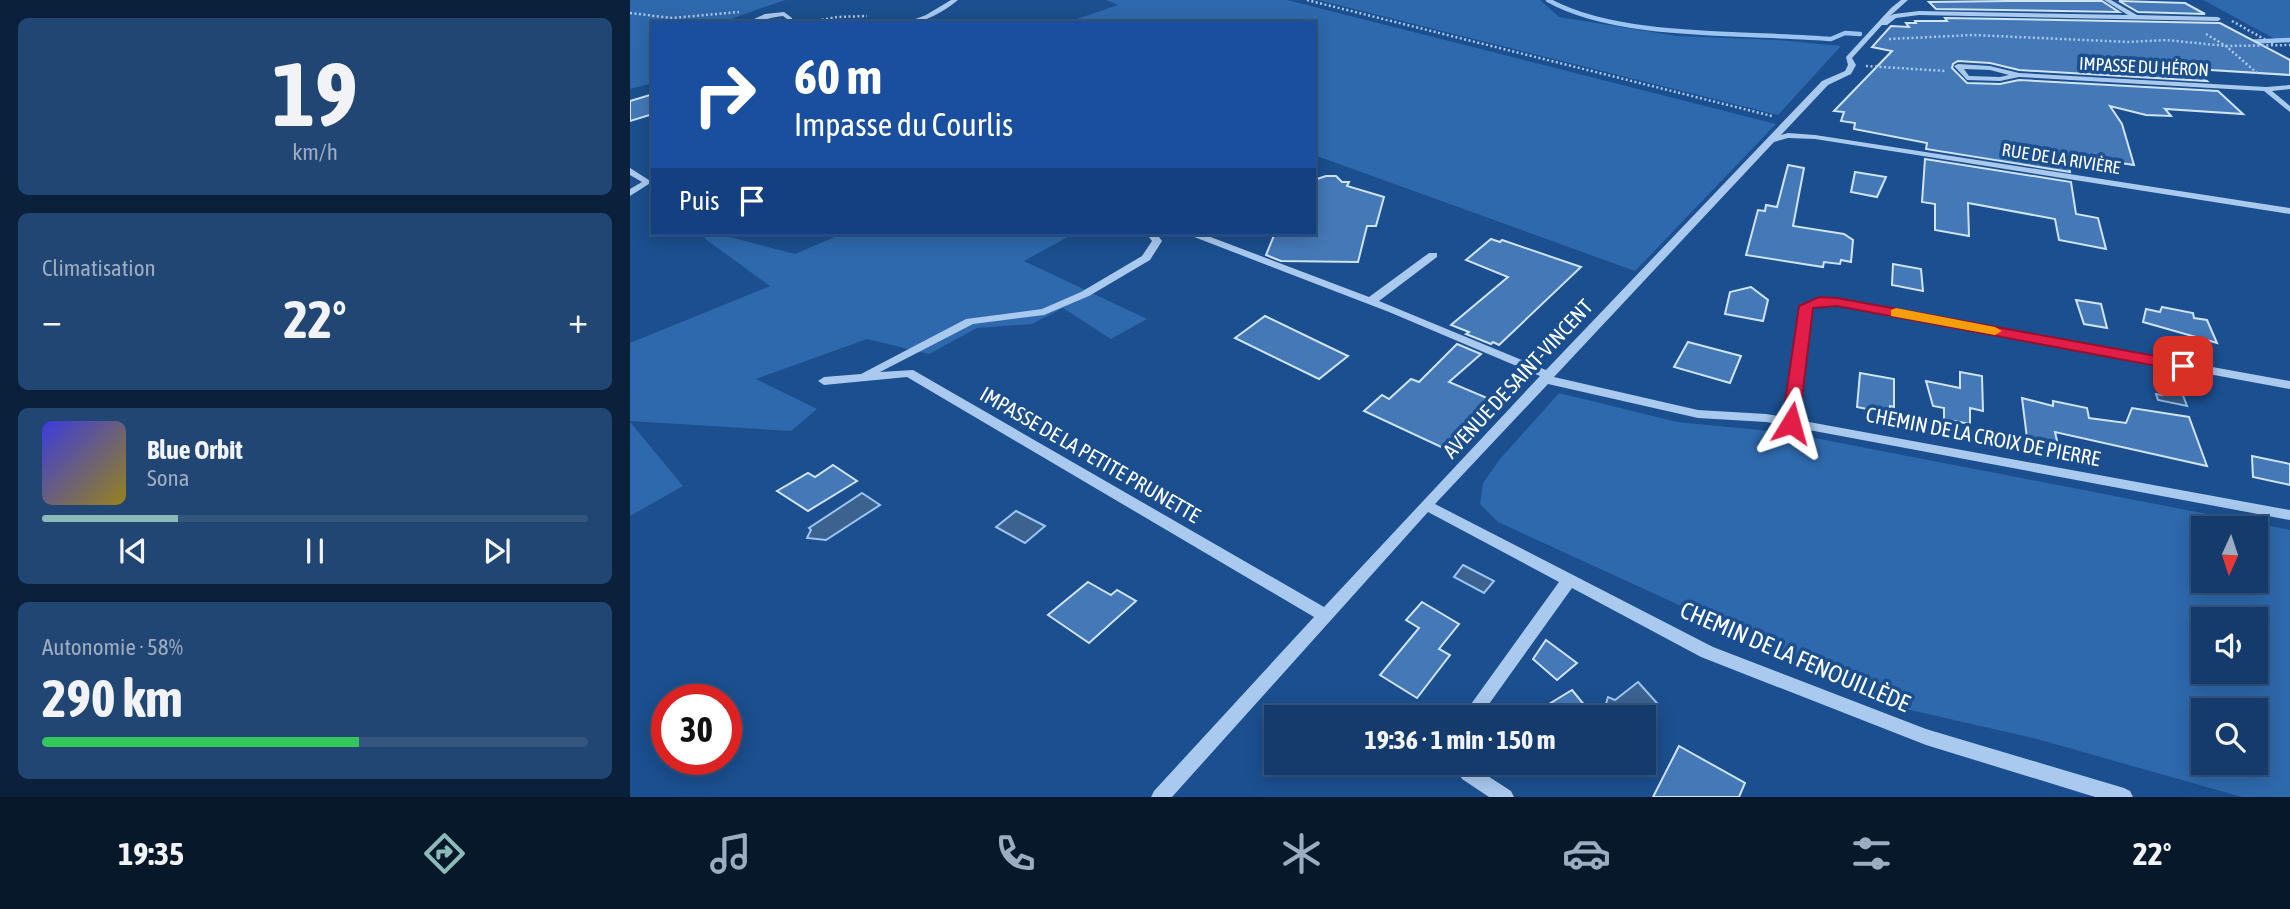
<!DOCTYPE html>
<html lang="fr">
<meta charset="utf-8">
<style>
body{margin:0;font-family:"Asap Condensed",sans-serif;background:#214673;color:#f1f3f6;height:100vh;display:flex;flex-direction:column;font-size:26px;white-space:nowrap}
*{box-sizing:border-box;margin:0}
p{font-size:23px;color:#9dadc1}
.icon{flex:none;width:38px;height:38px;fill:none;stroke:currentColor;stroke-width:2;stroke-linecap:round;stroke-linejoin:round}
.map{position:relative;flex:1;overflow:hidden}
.sheet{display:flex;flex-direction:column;gap:18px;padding:18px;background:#0b203b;width:630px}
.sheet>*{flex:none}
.banner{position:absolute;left:21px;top:21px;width:665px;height:214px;border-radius:0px;box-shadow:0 4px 18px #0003,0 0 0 2px #33557e;background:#1a4fa0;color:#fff;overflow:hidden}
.needle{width:46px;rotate:183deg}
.fabs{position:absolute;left:1561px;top:516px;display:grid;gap:14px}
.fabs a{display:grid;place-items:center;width:77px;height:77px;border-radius:0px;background:#143b6b;box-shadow:0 4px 18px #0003,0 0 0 2px #33557e;font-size:35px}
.speed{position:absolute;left:21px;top:684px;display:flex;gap:14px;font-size:35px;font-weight:700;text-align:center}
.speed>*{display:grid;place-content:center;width:91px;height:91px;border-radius:50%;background:#143b6b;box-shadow:0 4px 18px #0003,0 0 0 2px #33557e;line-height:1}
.speed .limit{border:10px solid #d22;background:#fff;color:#111}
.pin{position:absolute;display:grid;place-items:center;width:60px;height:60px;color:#fff;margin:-30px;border-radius:14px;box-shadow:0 4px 10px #0006}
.me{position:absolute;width:77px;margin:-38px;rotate:8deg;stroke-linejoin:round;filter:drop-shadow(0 0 5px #0008)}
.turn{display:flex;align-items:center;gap:24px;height:147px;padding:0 28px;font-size:32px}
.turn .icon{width:91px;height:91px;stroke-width:2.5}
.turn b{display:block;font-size:49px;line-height:60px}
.then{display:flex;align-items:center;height:66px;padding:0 28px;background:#0003;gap:14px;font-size:26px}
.big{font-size:52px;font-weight:700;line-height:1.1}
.sheet .card{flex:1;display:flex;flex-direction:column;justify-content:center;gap:10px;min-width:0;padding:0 24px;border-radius:10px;background:#214673}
.sheet .dial{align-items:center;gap:0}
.dial b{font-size:91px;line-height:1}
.song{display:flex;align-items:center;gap:21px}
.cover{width:84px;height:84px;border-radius:10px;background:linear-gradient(135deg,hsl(240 70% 55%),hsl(50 70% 35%))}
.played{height:7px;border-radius:4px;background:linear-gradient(90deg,#8bbbb9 25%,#33557e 25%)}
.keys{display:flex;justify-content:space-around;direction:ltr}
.heat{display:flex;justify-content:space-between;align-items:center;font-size:38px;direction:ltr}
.charge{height:10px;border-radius:5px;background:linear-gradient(90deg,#34c759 58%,#33557e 0)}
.trip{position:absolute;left:634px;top:705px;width:392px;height:70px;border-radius:0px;background:#143b6b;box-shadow:0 4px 18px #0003,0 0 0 2px #33557e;font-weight:700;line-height:70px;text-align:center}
.menu{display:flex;height:112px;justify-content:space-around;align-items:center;background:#08182b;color:#9dadc1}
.menu .icon{width:49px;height:49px}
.menu .current{color:#8bbbb9}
.menu b{font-size:32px;color:#f1f3f6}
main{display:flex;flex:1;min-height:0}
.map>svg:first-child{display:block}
.green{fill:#2e69ad;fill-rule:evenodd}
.water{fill:#3c6290;stroke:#9cc4f0;stroke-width:2}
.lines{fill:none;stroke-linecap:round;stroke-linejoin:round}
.stream{stroke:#9cc4f0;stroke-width:4.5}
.building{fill:#4478b7;stroke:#cfe3fa;stroke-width:2}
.path{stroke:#a9c9ee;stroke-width:2.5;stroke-dasharray:2 2.5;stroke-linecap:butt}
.minor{fill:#a9c9ee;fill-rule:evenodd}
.route{fill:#e11d48;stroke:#92132f;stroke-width:2}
.slow{fill:#f59e0b}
.labels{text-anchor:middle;stroke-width:7;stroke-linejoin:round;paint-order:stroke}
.far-street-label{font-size:18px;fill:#fff;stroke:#1b4f8f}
.street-label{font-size:21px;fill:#fff;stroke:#1b4f8f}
.near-street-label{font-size:24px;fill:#fff;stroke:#1b4f8f}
</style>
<main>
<section class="sheet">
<div class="card dial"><b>19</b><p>km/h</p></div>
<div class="card"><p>Climatisation</p>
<div class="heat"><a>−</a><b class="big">22°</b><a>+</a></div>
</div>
<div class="card">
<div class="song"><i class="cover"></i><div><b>Blue Orbit</b><p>Sona</p></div></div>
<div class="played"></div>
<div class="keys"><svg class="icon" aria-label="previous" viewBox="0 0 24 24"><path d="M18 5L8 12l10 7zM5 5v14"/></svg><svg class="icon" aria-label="pause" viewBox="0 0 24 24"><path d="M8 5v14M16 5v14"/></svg><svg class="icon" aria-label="next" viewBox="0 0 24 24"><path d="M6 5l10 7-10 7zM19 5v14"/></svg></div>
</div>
<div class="card"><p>Autonomie · 58%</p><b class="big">290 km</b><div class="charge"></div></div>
</section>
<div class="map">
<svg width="1660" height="797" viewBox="0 0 1660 797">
<rect width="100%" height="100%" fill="#1b4f8f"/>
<g class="green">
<polygon points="0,0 155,0 89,23 23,23 23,83 0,89"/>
<polygon points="476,0 657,0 1146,124 1005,271 684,155 684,23 435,23 488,5"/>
<polygon points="688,0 910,0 929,17 997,28 1047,36 1148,40 1211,46 1148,115"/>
<polygon points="1573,0 1660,0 1660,39 1645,39"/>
<polygon points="84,233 165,254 214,233 445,233 394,261 517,319 481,339 433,308 402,324 347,328 299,354 237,339 126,379 187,409 161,431 0,421 0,343 140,286 74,238"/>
<path d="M929,393L1047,422L1159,433L1660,530V797H1612L1407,739L1276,709L868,522L850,504L853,483L870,459ZM1573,528H1626V581H1573ZM1573,620H1626V672H1573ZM1573,710H1626V763H1573Z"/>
<polygon points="0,422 53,486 0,516"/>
</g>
<g class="water">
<polygon points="1528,381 1549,385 1557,406 1528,400 1526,394 1532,395"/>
<polygon points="232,493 250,505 196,540 177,538 181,530 179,528"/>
<polygon points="386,511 415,526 395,543 366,527"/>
<polygon points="833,565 864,581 854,593 824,577"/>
<polygon points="1008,682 1027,703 1006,717 1002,714 998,717 984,717 975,707 978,697 985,700"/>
</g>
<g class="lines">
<g class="stream">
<path d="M918,0C989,40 1119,32 1201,39L1215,33L1230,34"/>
<polyline points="1616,42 1660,40"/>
</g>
</g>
<g class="building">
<polygon points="1378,1 1472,1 1489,12 1306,9 1299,2"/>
<polygon points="1489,1 1555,3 1575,14 1508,12"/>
<polygon points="1315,18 1590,23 1660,60 1660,75 1564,69 1577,81 1389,70 1360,63 1328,61 1323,64 1322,68 1337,83 1370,84 1389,80 1588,91 1613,114 1535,109 1541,116 1516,115 1480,106 1492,124 1504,165 1437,155 1440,172 1296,149 1297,143 1224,129 1225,123 1211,121 1214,112 1204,111 1262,51 1242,47 1261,26 1279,27 1276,23 1286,23 1285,21 1317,21"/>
<polygon points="23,94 23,114 0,121 0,101"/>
<polygon points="1295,159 1441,182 1446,214 1468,218 1476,249 1429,240 1425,219 1338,203 1339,236 1305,230 1305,204 1292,202"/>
<polygon points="1158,165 1174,168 1163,226 1214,234 1223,240 1221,262 1211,260 1210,264 1194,262 1193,267 1116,255 1128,210 1135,211 1136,205 1147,207"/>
<polygon points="1225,172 1256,177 1247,197 1221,192"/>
<polygon points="696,176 706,176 712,182 719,182 717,186 754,197 746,226 737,226 728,262 651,261 636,255 645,233 684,233 684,180"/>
<polygon points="861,239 870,242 872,240 951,267 869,345 863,342 861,344 836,334 839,332 821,325 878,277 836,260"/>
<polygon points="1263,264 1291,269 1293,291 1262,285"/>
<polygon points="1121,287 1138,300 1133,321 1095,314 1100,292"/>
<polygon points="1446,300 1471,304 1477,328 1454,324"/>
<polygon points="1532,307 1563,313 1564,318 1577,320 1587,343 1513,322 1516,309 1530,312"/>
<polygon points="635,316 697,346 718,356 689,379 605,338"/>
<polygon points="1058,342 1111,356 1100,383 1044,367"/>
<polygon points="827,344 851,354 819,382 869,403 822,452 734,411 752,395 759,399 781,379 789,382"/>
<polygon points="1330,372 1352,376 1353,411 1340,408 1340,424 1314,419 1314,408 1303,406 1296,381 1330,388"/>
<polygon points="1230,373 1264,379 1264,407 1260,406 1260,414 1227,407"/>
<polygon points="1392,398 1423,406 1423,401 1457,408 1459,418 1496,423 1502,408 1559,417 1577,466 1425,432 1428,445 1397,438"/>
<polygon points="1622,456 1660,464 1660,485 1623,477"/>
<polygon points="203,465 227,481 178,511 147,491 178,473 185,477"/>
<polygon points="458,582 481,595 487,590 506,601 459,643 418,615"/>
<polygon points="792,602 829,624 809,649 820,655 787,698 750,675 789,628 776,620"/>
<polygon points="916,640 947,663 927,680 903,659"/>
<polygon points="942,690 965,718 896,718"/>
<polygon points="1049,746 1115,783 1109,797 1023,797"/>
</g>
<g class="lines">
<g class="path">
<polyline points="677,0 1142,116"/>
<polyline points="0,13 42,18 109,12"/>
<polyline points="1602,21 1643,44"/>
<polyline points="174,23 207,17 237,16"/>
<polyline points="1576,34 1596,46 1627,73"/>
<polyline points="1259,39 1343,35 1499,42 1536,40 1596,46 1660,45"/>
<polyline points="1236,66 1316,71"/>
</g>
<g class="minor">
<path d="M321,0H328C313,12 295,23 275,23L296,15Z"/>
<polygon points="1271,0 1278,0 1260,16 1264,14 1289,11 1498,15 1474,0 1481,0 1507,15 1588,17 1591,19 1588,21 1289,15 1266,18 1257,25 1252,25 1222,58 1226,65 1221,74 1198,85 1151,135 1158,133 1185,135 1660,208 1660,214 1185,139 1158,138 1144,142 924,377 1068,410 1136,414 1155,417 1171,306 1172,304 1189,299 1207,299 1660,381 1660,389 1207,305 1190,305 1181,308 1168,420 1660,510 1660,520 1136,422 1068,418 918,384 805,504 1083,647 1296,729 1494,788 1500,791 1503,797 1465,797 1296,745 1071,657 942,588 849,718 831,718 929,582 798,512 542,797 521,797 524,791 684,617 277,377 194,385 188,381 194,377 231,374 336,319 412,309 451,292 512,256 522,241 516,233 526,233 532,241 520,260 459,296 414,315 343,324 250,372 283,370 694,607 910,376 759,312 559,235 557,233 570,233 739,297 799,253 807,253 807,257 749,301 916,370 1192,81 1215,71 1218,65 1216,57 1261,8"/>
<path d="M154,12L162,18L161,23H155L157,19L153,16C139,17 128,23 115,23L135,14Z"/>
<path d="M1328,64L1360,66L1389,73L1636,87L1660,85V89L1642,91L1660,106V112L1634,91L1389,77L1370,81L1337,80L1324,66ZM1334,69L1360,70L1379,75L1370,77L1339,76Z"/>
<polygon points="0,168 22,182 0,196 0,189 12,182 0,175"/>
<polygon points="823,763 842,763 844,767 881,791 884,797 859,797 832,779"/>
</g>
</g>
<polygon class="route" points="1189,297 1207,298 1553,361 1561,366 1553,371 1207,306 1183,308 1169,423 1161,428 1152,423 1169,306"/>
<polygon class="slow" points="1266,308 1365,327 1372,331 1365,335 1261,316 1261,310"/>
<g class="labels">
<g class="far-street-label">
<text transform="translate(1514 67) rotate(3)" y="6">IMPASSE DU HÉRON</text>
<text transform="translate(1431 159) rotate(9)" y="6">RUE DE LA RIVIÈRE</text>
</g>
<g class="street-label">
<text transform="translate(888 379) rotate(-47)" y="7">AVENUE DE SAINT-VINCENT</text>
<text transform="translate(1353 437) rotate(11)" y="7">CHEMIN DE LA CROIX DE PIERRE</text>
<text transform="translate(460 455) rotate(30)" y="7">IMPASSE DE LA PETITE PRUNETTE</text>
</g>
<g class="near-street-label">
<text transform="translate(1165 657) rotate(23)" y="8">CHEMIN DE LA FENOUILLÈDE</text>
</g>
</g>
</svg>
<div class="fabs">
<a><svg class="needle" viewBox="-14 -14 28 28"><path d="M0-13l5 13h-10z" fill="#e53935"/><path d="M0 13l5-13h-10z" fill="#9dadc1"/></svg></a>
<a><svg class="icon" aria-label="sound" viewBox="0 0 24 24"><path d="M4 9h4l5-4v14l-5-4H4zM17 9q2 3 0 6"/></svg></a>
<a><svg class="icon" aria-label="search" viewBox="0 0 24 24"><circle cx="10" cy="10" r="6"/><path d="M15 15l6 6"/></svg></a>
</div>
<div class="speed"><div class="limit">30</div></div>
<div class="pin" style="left:1553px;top:366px;background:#d93025"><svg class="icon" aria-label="arrive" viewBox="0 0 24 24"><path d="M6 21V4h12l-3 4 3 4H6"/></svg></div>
<svg class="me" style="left:1161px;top:423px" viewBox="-20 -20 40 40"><path d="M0-17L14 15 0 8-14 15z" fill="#e11d48" stroke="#fff" stroke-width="4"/></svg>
<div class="trip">19:36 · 1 min · 150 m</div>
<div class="banner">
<div class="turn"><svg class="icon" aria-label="right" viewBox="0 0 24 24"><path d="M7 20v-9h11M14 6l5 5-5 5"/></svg><div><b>60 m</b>Impasse du Courlis</div></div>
<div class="then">Puis<svg class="icon" aria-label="arrive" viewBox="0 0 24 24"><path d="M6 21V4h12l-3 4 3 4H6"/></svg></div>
</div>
</div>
</main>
<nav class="menu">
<b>19:35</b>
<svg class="icon current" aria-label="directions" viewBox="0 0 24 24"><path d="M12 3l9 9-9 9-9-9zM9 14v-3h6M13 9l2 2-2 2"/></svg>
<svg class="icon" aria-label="music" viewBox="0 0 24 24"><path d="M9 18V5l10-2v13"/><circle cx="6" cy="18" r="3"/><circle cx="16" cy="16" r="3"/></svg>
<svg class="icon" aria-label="phone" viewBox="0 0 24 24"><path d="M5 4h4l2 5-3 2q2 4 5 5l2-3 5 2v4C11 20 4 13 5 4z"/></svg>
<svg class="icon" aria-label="climate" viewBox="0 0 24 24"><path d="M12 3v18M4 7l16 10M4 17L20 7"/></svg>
<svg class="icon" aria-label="car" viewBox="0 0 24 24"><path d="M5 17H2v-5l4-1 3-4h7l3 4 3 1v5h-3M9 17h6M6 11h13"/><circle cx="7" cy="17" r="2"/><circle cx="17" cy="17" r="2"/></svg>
<svg class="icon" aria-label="filters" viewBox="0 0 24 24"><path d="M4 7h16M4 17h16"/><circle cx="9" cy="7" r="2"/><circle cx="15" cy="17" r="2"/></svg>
<b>22°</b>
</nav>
